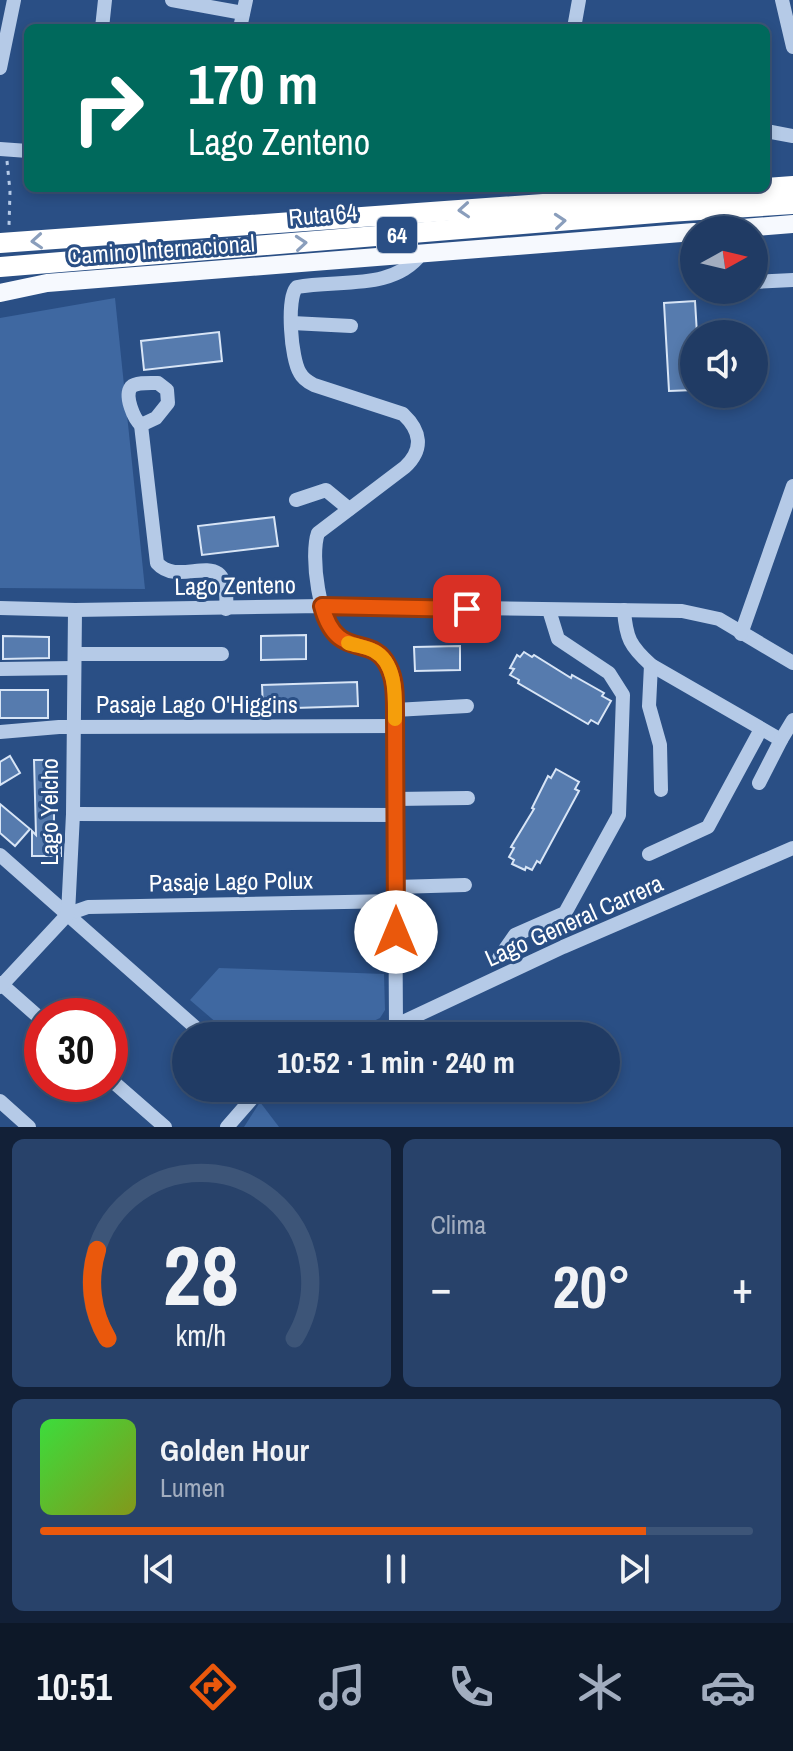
<!DOCTYPE html>
<html lang="es">
<meta charset="utf-8">
<style>
body{margin:0;font-family:"Archivo Narrow",sans-serif;background:#28426a;color:#f1f3f6;height:100vh;display:flex;flex-direction:column;font-size:30px;white-space:nowrap}
*{box-sizing:border-box;margin:0}
p{font-size:26px;color:#a2adbf}
.icon{flex:none;width:44px;height:44px;fill:none;stroke:currentColor;stroke-width:2;stroke-linecap:round;stroke-linejoin:round}
.map{position:relative;height:1127px;overflow:hidden}
.side{display:flex;flex-direction:column;gap:12px;padding:12px;background:#122037;flex:1}
.side>*{flex:none}
.hud{position:absolute;left:24px;top:24px;width:746px;height:168px;border-radius:12px;box-shadow:0 4px 12px #0003,0 0 0 2px #3d5578;background:#00695c;color:#fff;overflow:hidden}
.needle{width:52px;rotate:82deg}
.buttons{position:absolute;left:680px;top:216px;display:grid;gap:16px}
.buttons a{display:grid;place-items:center;width:88px;height:88px;border-radius:50%;background:#203b64;box-shadow:0 4px 12px #0003,0 0 0 2px #3d5578;font-size:40px}
.speed{position:absolute;left:24px;top:998px;display:flex;gap:16px;font-size:40px;font-weight:700;text-align:center}
.speed>*{display:grid;place-content:center;width:104px;height:104px;border-radius:50%;background:#203b64;box-shadow:0 4px 12px #0003,0 0 0 2px #3d5578;line-height:1}
.speed .limit{border:12px solid #d22;background:#fff;color:#111}
.pin{position:absolute;display:grid;place-items:center;width:68px;height:68px;color:#fff;margin:-34px;border-radius:16px;box-shadow:0 4px 12px #0006}
.me{position:absolute;width:88px;margin:-44px;rotate:0deg;stroke-linejoin:round;filter:drop-shadow(0 0 6px #0008)}
.turn{display:flex;align-items:center;gap:28px;height:168px;padding:0 32px;font-size:36px}
.turn .icon{width:104px;height:104px;stroke-width:2.5}
.turn b{display:block;font-size:56px;line-height:68px}
.big{font-size:60px;font-weight:700;line-height:1.1}
.side .widget{flex:1;display:flex;flex-direction:column;justify-content:center;gap:12px;min-width:0;padding:0 28px;border-radius:12px;background:#28426a}
.side .dial{align-items:center;gap:0}
.dial svg{height:208px;overflow:visible;fill:none;stroke:#3d5578;stroke-width:7;stroke-linecap:round;text-anchor:middle}
.dial text{fill:#f1f3f6;stroke:none}
.song{display:flex;align-items:center;gap:24px}
.cover{width:96px;height:96px;border-radius:12px;background:linear-gradient(135deg,hsl(120 70% 55%),hsl(70 70% 35%))}
.played{height:8px;border-radius:4px;background:linear-gradient(90deg,#ea580c 85%,#3d5578 85%)}
.keys{display:flex;justify-content:space-around;direction:ltr}
.heat{display:flex;justify-content:space-between;align-items:center;font-size:44px;direction:ltr}
.side .tiles{flex:1;display:grid;gap:12px;grid-template-columns:1fr 1fr}
.widget:last-child{grid-column:span 2}
.trip{position:absolute;left:172px;top:1022px;width:448px;height:80px;border-radius:40px;background:#203b64;box-shadow:0 4px 12px #0003,0 0 0 2px #3d5578;font-weight:700;line-height:80px;text-align:center}
.tabs{display:flex;height:128px;justify-content:space-around;align-items:center;background:#0d1828;color:#a2adbf}
.tabs .icon{width:56px;height:56px}
.tabs .active{color:#ea580c}
.tabs b{font-size:36px;color:#f1f3f6}
.map>svg:first-child{display:block}
.green{fill:#3f68a1}
.building{fill:#567bae;stroke:#d8e5f6;stroke-width:2}
.lines{fill:none;stroke-linecap:round;stroke-linejoin:round}
.path{stroke:#b5cae7;stroke-width:3;stroke-dasharray:4 6;stroke-linecap:butt}
.minor{stroke:#b5cae7;stroke-width:14}
.major{stroke:#f6f9fe;stroke-width:18}
.highway{stroke:#fff;stroke-width:20}
.oneway{stroke:#8a9ebc}
.route-casing{stroke:#983908;stroke-width:20}
.route{stroke:#ea580c;stroke-width:14}
.slow{stroke:#f59e0b;stroke-width:14}
.labels{text-anchor:middle;stroke-width:6;stroke-linejoin:round;paint-order:stroke}
.shield{fill:#2a4f85;stroke:#bfcada;stroke-width:2}
.shield-label{font-size:22px;font-weight:bold;fill:#fff}
.street-label{font-size:24px;fill:#fff;stroke:#2a4f85}
</style>
<div class="map">
<svg width="793" height="1127" viewBox="0 0 793 1127">
<rect width="100%" height="100%" fill="#2a4f85"/>
<g class="green">
<polygon points="115,298 145,589 0,588 0,318"/>
<polygon points="219,968 384,974 385,1010 380,1018 342,1036 232,1036 190,1000"/>
<polygon points="260,1102 279,1127 244,1127"/>
</g>
<g class="building">
<polygon points="695,301 697,334 694,334 694,390 669,391 664,303"/>
<polygon points="219,332 222,361 144,370 141,341"/>
<polygon points="274,517 278,546 202,555 198,526"/>
<polygon points="306,635 306,659 261,660 261,636"/>
<polygon points="3,636 49,637 49,658 3,659"/>
<polygon points="460,646 460,670 415,671 414,647"/>
<polygon points="524,652 532,657 534,655 571,678 572,675 604,693 602,696 611,701 598,724 591,720 588,724 518,683 519,680 510,675 514,669 510,668 517,655 520,657"/>
<polygon points="357,682 358,706 263,709 262,685"/>
<rect x="0" y="690" width="48" height="28"/>
<polygon points="10,756 20,773 0,785 0,762"/>
<polygon points="34,760 54,760 54,834 61,834 61,856 32,856 32,831 36,835"/>
<polygon points="556,769 579,782 575,789 579,791 540,863 537,861 532,870 526,867 525,870 512,864 514,860 509,857 514,848 511,847 534,809 532,808 548,776 551,778"/>
<polygon points="0,804 30,829 15,846 0,833"/>
</g>
<g class="lines">
<polyline class="path" points="7,161 10,191 9,226"/>
<g class="minor">
<polyline points="172,0 243,13"/>
<polyline points="782,0 793,47"/>
<polyline points="102,28 105,0"/>
<polyline points="240,28 246,0"/>
<polyline points="574,28 579,0"/>
<polyline points="0,68 14,0"/>
<polyline points="766,131 793,136"/>
<polyline points="0,149 28,151"/>
<polyline points="754,282 793,280"/>
<polyline points="292,323 351,326"/>
<path d="M158,383L167,390L168,403L156,418L141,425C134,419 124,396 131,387C136,382 151,383 158,383Z"/>
<path d="M141,425L157,563C182,591 231,539 226,609"/>
<polyline points="296,500 326,490 349,509"/>
<polyline points="0,608 75,610 322,606 682,611 719,619 793,663"/>
<path d="M624,610C626,638 630,646 651,665L781,740L759,783"/>
<polyline points="741,634 793,486"/>
<polyline points="75,654 222,654"/>
<polyline points="651,665 649,706 660,745 661,790"/>
<polyline points="0,669 74,668"/>
<polyline points="395,710 467,706"/>
<polyline points="0,732 59,727 395,726"/>
<polyline points="781,740 793,720"/>
<polyline points="395,799 468,798"/>
<polyline points="73,814 395,815"/>
<polyline points="649,854 708,827 761,729"/>
<polyline points="0,855 205,1036"/>
<polyline points="396,887 465,885"/>
<polyline points="68,914 88,907 396,901"/>
<polyline points="499,958 515,935 565,913 619,815 623,695 609,673 558,639 549,610"/>
<polyline points="0,983 42,1020"/>
<polyline points="0,987 68,914 73,814 75,610"/>
<path d="M396,1026L394,689C383,636 371,660 340,639C319,625 310,555 318,533L405,467C424,449 421,431 403,414L314,385C308,382 303,379 300,373C291,360 286,297 297,287C338,279 393,291 421,254"/>
<polyline points="373,1036 563,947 793,848"/>
<polyline points="110,1079 165,1127"/>
<polyline points="0,1101 29,1127"/>
<polyline points="227,1127 261,1088"/>
</g>
<g class="major">
<polyline points="717,230 793,224"/>
<polyline points="0,293 47,283 694,232"/>
</g>
<g class="highway">
<polyline points="0,243 793,186"/>
<polyline points="0,267 668,212 793,204"/>
</g>
</g>
<defs><path id="oneway-chevron" d="M-2-3.5L2.5 0L-2 3.5" fill="none" stroke-width="1.6" stroke-linecap="round" stroke-linejoin="round" transform="scale(2)"/></defs>
<g class="oneway">
<use href="#oneway-chevron" transform="translate(464 210) rotate(176)"/>
<use href="#oneway-chevron" transform="translate(560 221) rotate(-5)"/>
<use href="#oneway-chevron" transform="translate(37 241) rotate(176)"/>
<use href="#oneway-chevron" transform="translate(301 243) rotate(-5)"/>
</g>
<g class="lines">
<g class="route-casing">
<path id="route" d="M396,932L395,710C395,695 395,679 388,666C372,632 337,663 322,606L467,609"/>
</g>
<use href="#route" class="route"/>
<path class="slow" d="M348,643C357,646 367,647 374,651C397,663 395,697 395,719"/>
</g>
<g class="labels">
<rect class="shield" x="377" y="217" width="40" height="36" rx="6"/>
<g class="shield-label">
<text x="397" y="243">64</text>
</g>
<g class="street-label">
<text transform="translate(323 215) rotate(-5)" y="8">Ruta 64</text>
<text transform="translate(161 250) rotate(-4)" y="8">Camino Internacional</text>
<text transform="translate(235 586) rotate(-1)" y="8">Lago Zenteno</text>
<text x="197" y="713">Pasaje Lago O'Higgins</text>
<text transform="translate(50 812) rotate(-90)" y="8">Lago Yelcho</text>
<text transform="translate(231 882) rotate(-1)" y="8">Pasaje Lago Polux</text>
<text transform="translate(574 921) rotate(-24)" y="8">Lago General Carrera</text>
</g>
</g>
</svg>
<div class="buttons">
<a><svg class="needle" viewBox="-14 -14 28 28"><path d="M0-13l5 13h-10z" fill="#e53935"/><path d="M0 13l5-13h-10z" fill="#a2adbf"/></svg></a>
<a><svg class="icon" aria-label="sound" viewBox="0 0 24 24"><path d="M4 9h4l5-4v14l-5-4H4zM17 9q2 3 0 6"/></svg></a>
</div>
<div class="speed"><div class="limit">30</div></div>
<div class="pin" style="left:467px;top:609px;background:#d93025"><svg class="icon" aria-label="arrive" viewBox="0 0 24 24"><path d="M6 21V4h12l-3 4 3 4H6"/></svg></div>
<svg class="me" style="left:396px;top:932px" viewBox="-20 -20 40 40"><circle r="19" fill="#fff"/><path d="M0-13L10 11 0 6-10 11z" fill="#ea580c"/></svg>
<div class="trip">10:52 · 1 min · 240 m</div>
<div class="hud">
<div class="turn"><svg class="icon" aria-label="right" viewBox="0 0 24 24"><path d="M7 20v-9h11M14 6l5 5-5 5"/></svg><div><b>170 m</b>Lago Zenteno</div></div>
</div>
</div>
<section class="side">
<div class="tiles">
<div class="widget dial"><svg viewBox="0 0 100 80">
<path d="M14 69A42 42 0 1 1 86 69"/>
<path d="M14 69A42 42 0 0 1 10 35" stroke="#ea580c"/>
<text x="50" y="56" font-size="32" font-weight="700">28</text>
<text x="50" y="72" font-size="11">km/h</text>
</svg></div>
<div class="widget"><p>Clima</p>
<div class="heat"><a>−</a><b class="big">20°</b><a>+</a></div>
</div>
<div class="widget">
<div class="song"><i class="cover"></i><div><b>Golden Hour</b><p>Lumen</p></div></div>
<div class="played"></div>
<div class="keys"><svg class="icon" aria-label="previous" viewBox="0 0 24 24"><path d="M18 5L8 12l10 7zM5 5v14"/></svg><svg class="icon" aria-label="pause" viewBox="0 0 24 24"><path d="M8 5v14M16 5v14"/></svg><svg class="icon" aria-label="next" viewBox="0 0 24 24"><path d="M6 5l10 7-10 7zM19 5v14"/></svg></div>
</div>
</div>
</section>
<nav class="tabs">
<b>10:51</b>
<svg class="icon active" aria-label="directions" viewBox="0 0 24 24"><path d="M12 3l9 9-9 9-9-9zM9 14v-3h6M13 9l2 2-2 2"/></svg>
<svg class="icon" aria-label="music" viewBox="0 0 24 24"><path d="M9 18V5l10-2v13"/><circle cx="6" cy="18" r="3"/><circle cx="16" cy="16" r="3"/></svg>
<svg class="icon" aria-label="phone" viewBox="0 0 24 24"><path d="M5 4h4l2 5-3 2q2 4 5 5l2-3 5 2v4C11 20 4 13 5 4z"/></svg>
<svg class="icon" aria-label="climate" viewBox="0 0 24 24"><path d="M12 3v18M4 7l16 10M4 17L20 7"/></svg>
<svg class="icon" aria-label="car" viewBox="0 0 24 24"><path d="M5 17H2v-5l4-1 3-4h7l3 4 3 1v5h-3M9 17h6M6 11h13"/><circle cx="7" cy="17" r="2"/><circle cx="17" cy="17" r="2"/></svg>
</nav>
